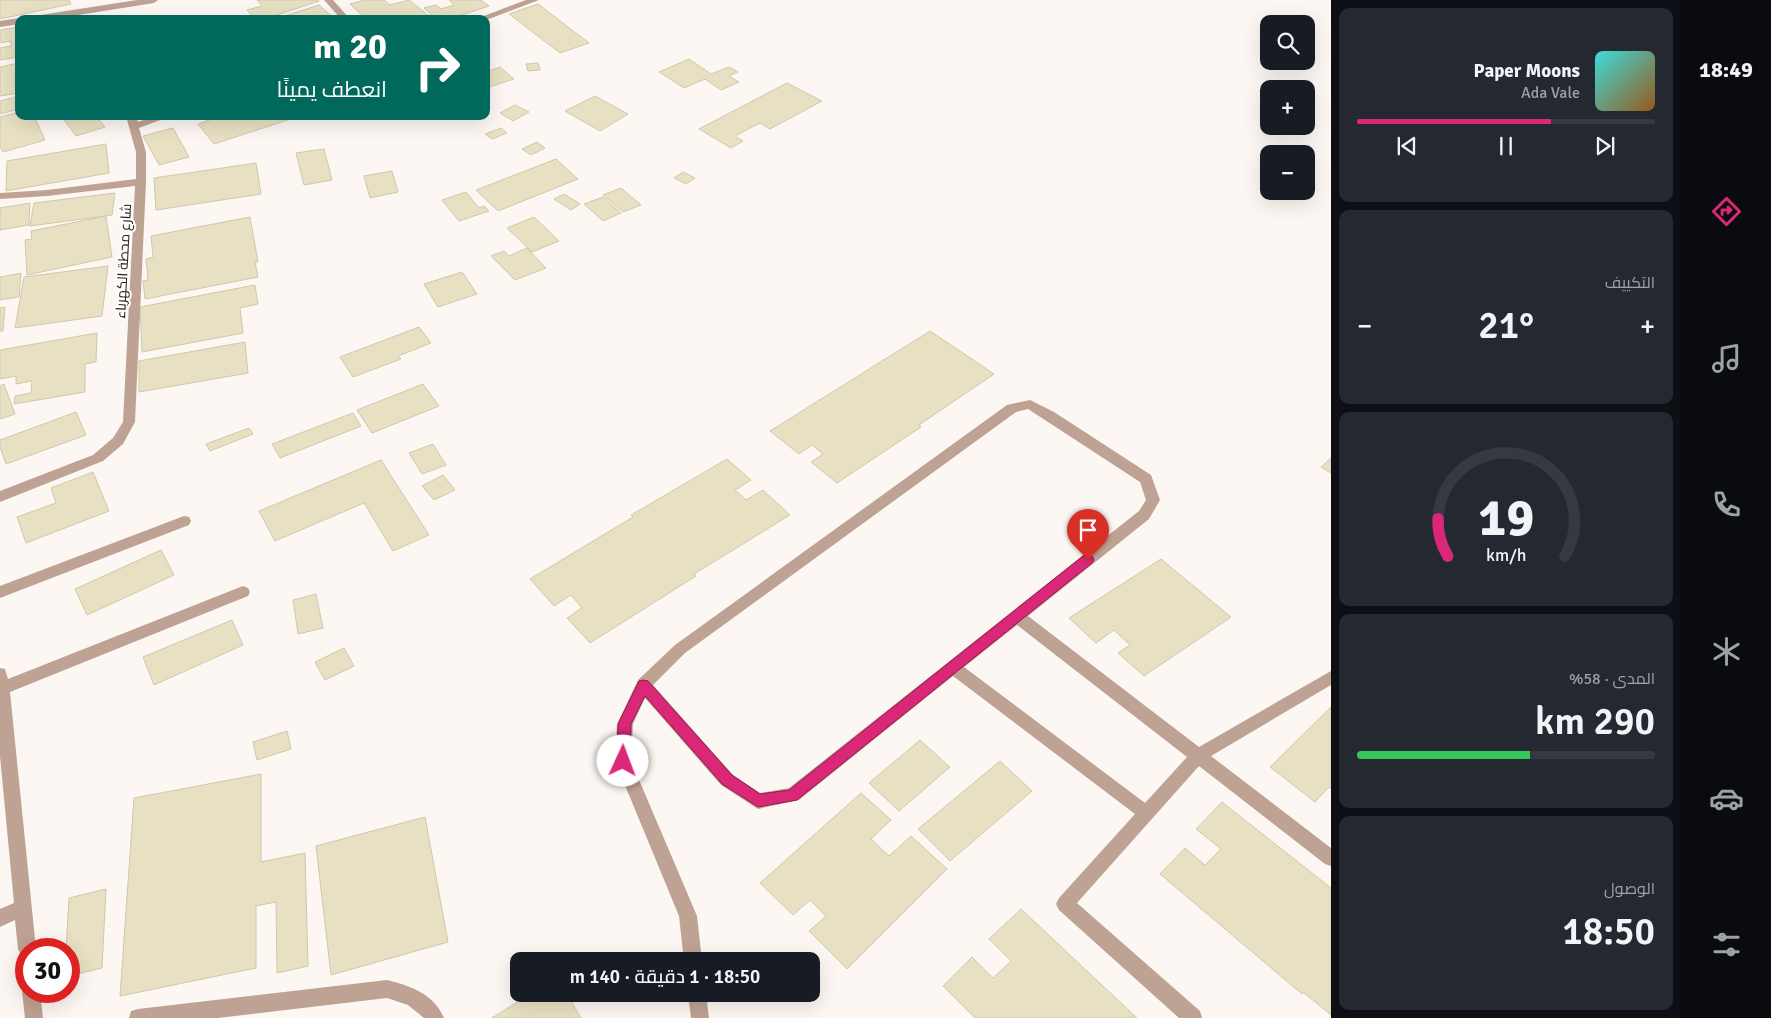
<!DOCTYPE html>
<html lang="ar">
<meta charset="utf-8">
<style>
body{margin:0;font-family:Signika,Cairo,sans-serif;background:#242831;color:#f1f3f6;direction:rtl;height:100vh;display:flex;flex-direction:column;font-size:19px;white-space:nowrap}
*{box-sizing:border-box;margin:0}
p{font-size:16px;color:#9ea1a6}
.icon{flex:none;width:28px;height:28px;fill:none;stroke:currentColor;stroke-width:2;stroke-linecap:round;stroke-linejoin:round}
.map{position:relative;flex:1;overflow:hidden;direction:ltr}
.panel{display:flex;flex-direction:column;gap:8px;padding:8px;background:#0d0f14;width:350px}
.panel>*{flex:none}
.hud{position:absolute;left:15px;top:15px;width:475px;height:105px;border-radius:10px;box-shadow:0 5px 20px #0002;direction:rtl;background:#00695c;color:#fff;overflow:hidden}
.fabs{position:absolute;left:1260px;top:15px;display:grid;gap:10px}
.fabs a{display:grid;place-items:center;width:55px;height:55px;border-radius:10px;background:#171b24;box-shadow:0 5px 20px #0002;font-size:25px}
.speed{position:absolute;left:15px;top:938px;display:flex;gap:10px;font-size:25px;font-weight:700;text-align:center}
.speed>*{display:grid;place-content:center;width:65px;height:65px;border-radius:50%;background:#171b24;box-shadow:0 5px 20px #0002;line-height:1}
.speed .limit{border:8px solid #d22;background:#fff;color:#111}
.pin{position:absolute;display:grid;place-items:center;width:42px;height:42px;color:#fff;margin:-51px -21px;border-radius:50% 50% 50% 0;rotate:-45deg;box-shadow:0 0 5px #0007}
.pin .icon{rotate:45deg}
.me{position:absolute;width:55px;margin:-28px;rotate:2deg;stroke-linejoin:round;filter:drop-shadow(0 0 4px #0008)}
.turn{display:flex;align-items:center;gap:18px;height:105px;padding:0 20px;font-size:22px}
.turn .icon{width:65px;height:65px;stroke-width:2.5}
.turn b{display:block;font-size:35px;line-height:42px}
.big{font-size:38px;font-weight:600;line-height:1.1}
.panel .card{flex:1;display:flex;flex-direction:column;justify-content:center;gap:8px;min-width:0;padding:0 18px;border-radius:10px;background:#242831}
.panel .dial{align-items:center;gap:0}
.dial svg{height:130px;overflow:visible;fill:none;stroke:#363941;stroke-width:7;stroke-linecap:round;text-anchor:middle}
.dial text{fill:#f1f3f6;stroke:none}
.song{display:flex;align-items:center;gap:15px}
.cover{width:60px;height:60px;border-radius:8px;background:linear-gradient(135deg,hsl(180 70% 55%),hsl(30 70% 35%))}
.played{height:5px;border-radius:2px;background:linear-gradient(90deg,#db2777 65%,#363941 65%)}
.keys{display:flex;justify-content:space-around;direction:ltr}
.heat{display:flex;justify-content:space-between;align-items:center;font-size:28px;direction:ltr}
.charge{height:8px;border-radius:4px;background:linear-gradient(90deg,#34c759 58%,#363941 0)}
.trip{position:absolute;left:510px;top:952px;width:310px;height:50px;border-radius:10px;background:#171b24;box-shadow:0 5px 20px #0002;font-weight:600;line-height:50px;text-align:center;direction:rtl}
main{display:flex;flex:1;min-height:0}
.tab-bar{display:flex;flex-direction:column;width:90px;justify-content:space-around;align-items:center;background:#090b0e;color:#9ea1a6}
.tab-bar .icon{width:35px;height:35px}
.tab-bar .selected{color:#db2777}
.tab-bar b{font-size:22px;color:#f1f3f6}
.map>svg:first-child{display:block}
.building{fill:#e8e0c2;stroke:#d0c8ab}
.lines{fill:none;stroke-linecap:round;stroke-linejoin:round}
.minor{fill:#bea293;fill-rule:evenodd}
.route{fill:#db2777;stroke:#8e194d}
.labels{text-anchor:middle;stroke-width:4;stroke-linejoin:round;paint-order:stroke}
.street-label{font-size:14px;fill:#2a2219;stroke:#fff}
</style>
<main>
<nav class="tab-bar">
<b>18:49</b>
<svg class="icon selected" aria-label="directions" viewBox="0 0 24 24"><path d="M12 3l9 9-9 9-9-9zM9 14v-3h6M13 9l2 2-2 2"/></svg>
<svg class="icon" aria-label="music" viewBox="0 0 24 24"><path d="M9 18V5l10-2v13"/><circle cx="6" cy="18" r="3"/><circle cx="16" cy="16" r="3"/></svg>
<svg class="icon" aria-label="phone" viewBox="0 0 24 24"><path d="M5 4h4l2 5-3 2q2 4 5 5l2-3 5 2v4C11 20 4 13 5 4z"/></svg>
<svg class="icon" aria-label="climate" viewBox="0 0 24 24"><path d="M12 3v18M4 7l16 10M4 17L20 7"/></svg>
<svg class="icon" aria-label="car" viewBox="0 0 24 24"><path d="M5 17H2v-5l4-1 3-4h7l3 4 3 1v5h-3M9 17h6M6 11h13"/><circle cx="7" cy="17" r="2"/><circle cx="17" cy="17" r="2"/></svg>
<svg class="icon" aria-label="filters" viewBox="0 0 24 24"><path d="M4 7h16M4 17h16"/><circle cx="9" cy="7" r="2"/><circle cx="15" cy="17" r="2"/></svg>
</nav>
<section class="panel">
<div class="card">
<div class="song"><i class="cover"></i><div><b>Paper Moons</b><p>Ada Vale</p></div></div>
<div class="played"></div>
<div class="keys"><svg class="icon" aria-label="previous" viewBox="0 0 24 24"><path d="M18 5L8 12l10 7zM5 5v14"/></svg><svg class="icon" aria-label="pause" viewBox="0 0 24 24"><path d="M8 5v14M16 5v14"/></svg><svg class="icon" aria-label="next" viewBox="0 0 24 24"><path d="M6 5l10 7-10 7zM19 5v14"/></svg></div>
</div>
<div class="card"><p>التكييف</p>
<div class="heat"><a>−</a><b class="big">21°</b><a>+</a></div>
</div>
<div class="card dial"><svg viewBox="0 0 100 80">
<path d="M14 69A42 42 0 1 1 86 69"/>
<path d="M14 69A42 42 0 0 1 8 46" stroke="#db2777"/>
<text x="50" y="56" font-size="32" font-weight="700">19</text>
<text x="50" y="72" font-size="11">km/h</text>
</svg></div>
<div class="card"><p>المدى · 58%</p><b class="big">290 km</b><div class="charge"></div></div>
<div class="card"><p>الوصول</p><b class="big">18:50</b></div>
</section>
<div class="map">
<svg width="1331" height="1018" viewBox="0 0 1331 1018">
<rect width="100%" height="100%" fill="#fcf7f2"/>
<g class="building">
<polygon points="0,0 69,0 71,4 0,19"/>
<polygon points="257,0 317,0 319,1 265,19 255,19 247,10 262,6"/>
<polygon points="365,0 384,0 390,5 409,0 433,19 366,19 350,4"/>
<polygon points="449,0 481,0 489,6 450,19 436,19 424,8 436,5 441,9 454,5"/>
<polygon points="538,4 589,43 560,53 509,14"/>
<polygon points="319,5 335,19 275,19"/>
<polygon points="19,27 19,57 0,60 0,48 11,46 11,41 0,43 0,30"/>
<polygon points="689,59 711,74 729,67 738,72 729,76 739,82 721,90 705,79 684,88 659,72"/>
<polygon points="19,63 19,93 0,96 0,67"/>
<polygon points="538,63 540,70 528,71 526,64"/>
<polygon points="500,67 514,79 486,88 486,72"/>
<polygon points="787,83 822,101 770,129 760,123 735,136 743,141 731,148 699,129"/>
<polygon points="19,96 19,109 0,114 0,101"/>
<polygon points="595,96 628,114 600,131 565,111"/>
<polygon points="515,105 529,112 513,121 500,113"/>
<polygon points="19,112 19,116 34,116 45,140 3,152 0,146 0,117"/>
<polygon points="61,116 96,116 105,127 76,136"/>
<polygon points="221,116 300,116 214,144 198,124"/>
<polygon points="173,128 189,157 159,165 143,136"/>
<polygon points="501,128 507,133 492,139 485,134"/>
<polygon points="537,142 545,148 531,155 522,149"/>
<polygon points="106,144 109,173 6,191 7,161"/>
<polygon points="324,149 332,180 304,185 296,153"/>
<polygon points="556,159 578,179 498,211 476,190"/>
<polygon points="256,163 261,194 156,210 154,178"/>
<polygon points="392,171 398,192 370,198 364,176"/>
<polygon points="683,172 695,178 686,184 674,178"/>
<polygon points="621,188 641,205 623,212 603,195"/>
<polygon points="466,192 479,208 484,206 489,211 459,221 442,200"/>
<polygon points="115,193 112,215 30,226 34,203"/>
<polygon points="564,194 580,204 571,210 554,199"/>
<polygon points="603,197 621,213 603,221 584,204"/>
<polygon points="30,203 29,225 0,230 0,208"/>
<polygon points="106,216 112,257 27,275 25,240 32,239 31,231"/>
<polygon points="250,217 258,262 255,262 258,277 145,299 143,281 148,280 146,259 153,257 151,236"/>
<polygon points="534,217 559,241 532,252 507,228"/>
<polygon points="527,248 546,268 515,280 491,256 504,251 509,256"/>
<polygon points="108,266 102,316 15,328 24,277"/>
<polygon points="462,272 477,294 438,307 424,284"/>
<polygon points="21,273 19,297 0,300 0,277"/>
<polygon points="255,285 258,304 240,308 243,333 142,352 140,307"/>
<polygon points="5,307 3,331 0,331 0,308"/>
<polygon points="419,327 431,343 398,356 401,359 353,377 340,357"/>
<polygon points="930,331 994,374 919,425 921,427 837,483 811,462 823,454 812,445 799,454 770,431"/>
<polygon points="97,333 96,362 85,364 85,392 14,404 15,396 31,393 32,381 16,384 16,376 0,379 0,350"/>
<polygon points="245,342 248,373 139,392 139,361"/>
<polygon points="4,384 15,414 0,419 0,386"/>
<polygon points="423,384 439,406 372,433 357,410"/>
<polygon points="76,412 86,435 6,464 0,447 0,440"/>
<polygon points="353,413 361,426 280,458 272,444"/>
<polygon points="249,428 253,434 210,451 206,444"/>
<polygon points="433,444 446,465 422,474 409,453"/>
<polygon points="1331,458 1331,473 1321,467"/>
<polygon points="727,459 751,480 735,490 746,500 763,490 790,515 694,574 696,576 590,643 567,618 582,608 571,595 554,606 530,579 633,517 631,515"/>
<polygon points="381,460 429,535 393,551 364,503 275,541 259,511"/>
<polygon points="93,472 109,511 26,543 17,517 56,503 51,488"/>
<polygon points="443,475 455,490 434,500 422,486"/>
<polygon points="161,550 174,575 87,615 75,589"/>
<polygon points="1161,559 1231,617 1144,676 1118,653 1130,645 1114,630 1096,643 1069,618"/>
<polygon points="316,594 323,628 298,634 293,600"/>
<polygon points="232,620 243,645 154,685 143,657"/>
<polygon points="344,648 354,666 325,680 315,662"/>
<polygon points="1331,707 1331,789 1329,787 1315,802 1270,767"/>
<polygon points="287,731 291,749 257,760 253,742"/>
<polygon points="920,740 950,767 899,811 869,783"/>
<polygon points="1000,761 1032,791 950,861 918,829"/>
<polygon points="261,774 261,862 305,853 308,966 277,973 276,902 256,906 256,968 120,996 134,798"/>
<polygon points="861,793 891,820 871,839 889,856 911,836 947,869 847,969 809,931 826,916 810,900 793,915 760,883"/>
<polygon points="1222,802 1331,888 1331,1015 1303,992 1302,994 1160,874 1185,848 1205,865 1221,849 1196,829"/>
<polygon points="425,817 448,942 331,975 316,846"/>
<polygon points="106,889 102,968 69,976 69,949 66,949 69,898"/>
<polygon points="1021,909 1137,1018 975,1018 943,986 972,957 993,978 1011,961 989,939"/>
<polygon points="530,994 567,994 581,1018 492,1018"/>
</g>
<g class="lines">
<g class="minor">
<polygon points="137,0 158,0 154,3 53,19 30,19 34,16"/>
<polygon points="324,0 333,0 350,19 341,19"/>
<polygon points="526,0 539,0 486,20 476,19"/>
<polygon points="19,18 21,19 19,19 19,24 0,27 0,21"/>
<polygon points="126,116 136,116 138,122 155,116 171,116 139,128 146,152 146,182 135,422 123,444 103,461 0,502 0,491 93,455 113,438 123,422 135,186 47,196 0,199 0,193 47,190 136,179 136,152"/>
<path d="M1030,400L1054,412L1151,475L1160,500L1149,519L1028,616L1199,747L1331,671V685L1211,756L1331,848V866L1325,864L1199,766L1077,903L1200,1011L1202,1018H1179L1059,910L1056,904L1059,898L1135,814L953,676L799,800L758,809L721,785L645,698L633,724L631,761L697,916L702,961H684L679,916L615,761L617,724L638,680L675,645L1007,405ZM1028,409L1140,482L1146,500L1139,511L789,788L760,793L733,775L653,685L685,653L1016,412ZM1017,625L1187,757L1145,803L964,667Z"/>
<polygon points="184,516 189,517 191,521 189,525 0,598 0,586"/>
<polygon points="243,586 248,588 250,592 248,596 10,692 36,949 26,949 26,958 21,955 18,949 15,920 0,927 0,909 14,903 0,756 0,668 5,669 8,679"/>
<path d="M387,980C411,986 434,994 444,1018H424L408,1005L387,998L218,1018H129L131,1011L138,1009Z"/>
<polygon points="26,984 26,991 40,991 43,1018 25,1018 22,991"/>
<polygon points="688,994 706,994 709,1018 691,1018"/>
</g>
</g>
<polygon class="route" points="1088,555 1092,556 1094,560 1092,563 797,800 758,807 722,784 645,696 631,724 630,761 628,765 623,767 619,765 617,761 618,724 639,681 643,680 648,681 732,775 760,794 789,790 1083,556"/>
<g class="labels">
<g class="street-label">
<text transform="translate(123 261) rotate(-87)" y="5">شارع محطة الكهرباء</text>
</g>
</g>
</svg>
<div class="fabs">
<a><svg class="icon" aria-label="search" viewBox="0 0 24 24"><circle cx="10" cy="10" r="6"/><path d="M15 15l6 6"/></svg></a>
<a>+</a>
<a>−</a>
</div>
<div class="speed"><div class="limit">30</div></div>
<div class="pin" style="left:1088px;top:560px;background:#d93025"><svg class="icon" aria-label="arrive" viewBox="0 0 24 24"><path d="M6 21V4h12l-3 4 3 4H6"/></svg></div>
<svg class="me" style="left:623px;top:761px" viewBox="-20 -20 40 40"><circle r="19" fill="#fff"/><path d="M0-13L10 11 0 6-10 11z" fill="#db2777"/></svg>
<div class="trip">18:50 · 1 دقيقة · 140 m</div>
<div class="hud">
<div class="turn"><svg class="icon" aria-label="right" viewBox="0 0 24 24"><path d="M7 20v-9h11M14 6l5 5-5 5"/></svg><div><b>20 m</b>انعطف يمينًا</div></div>
</div>
</div>
</main>
